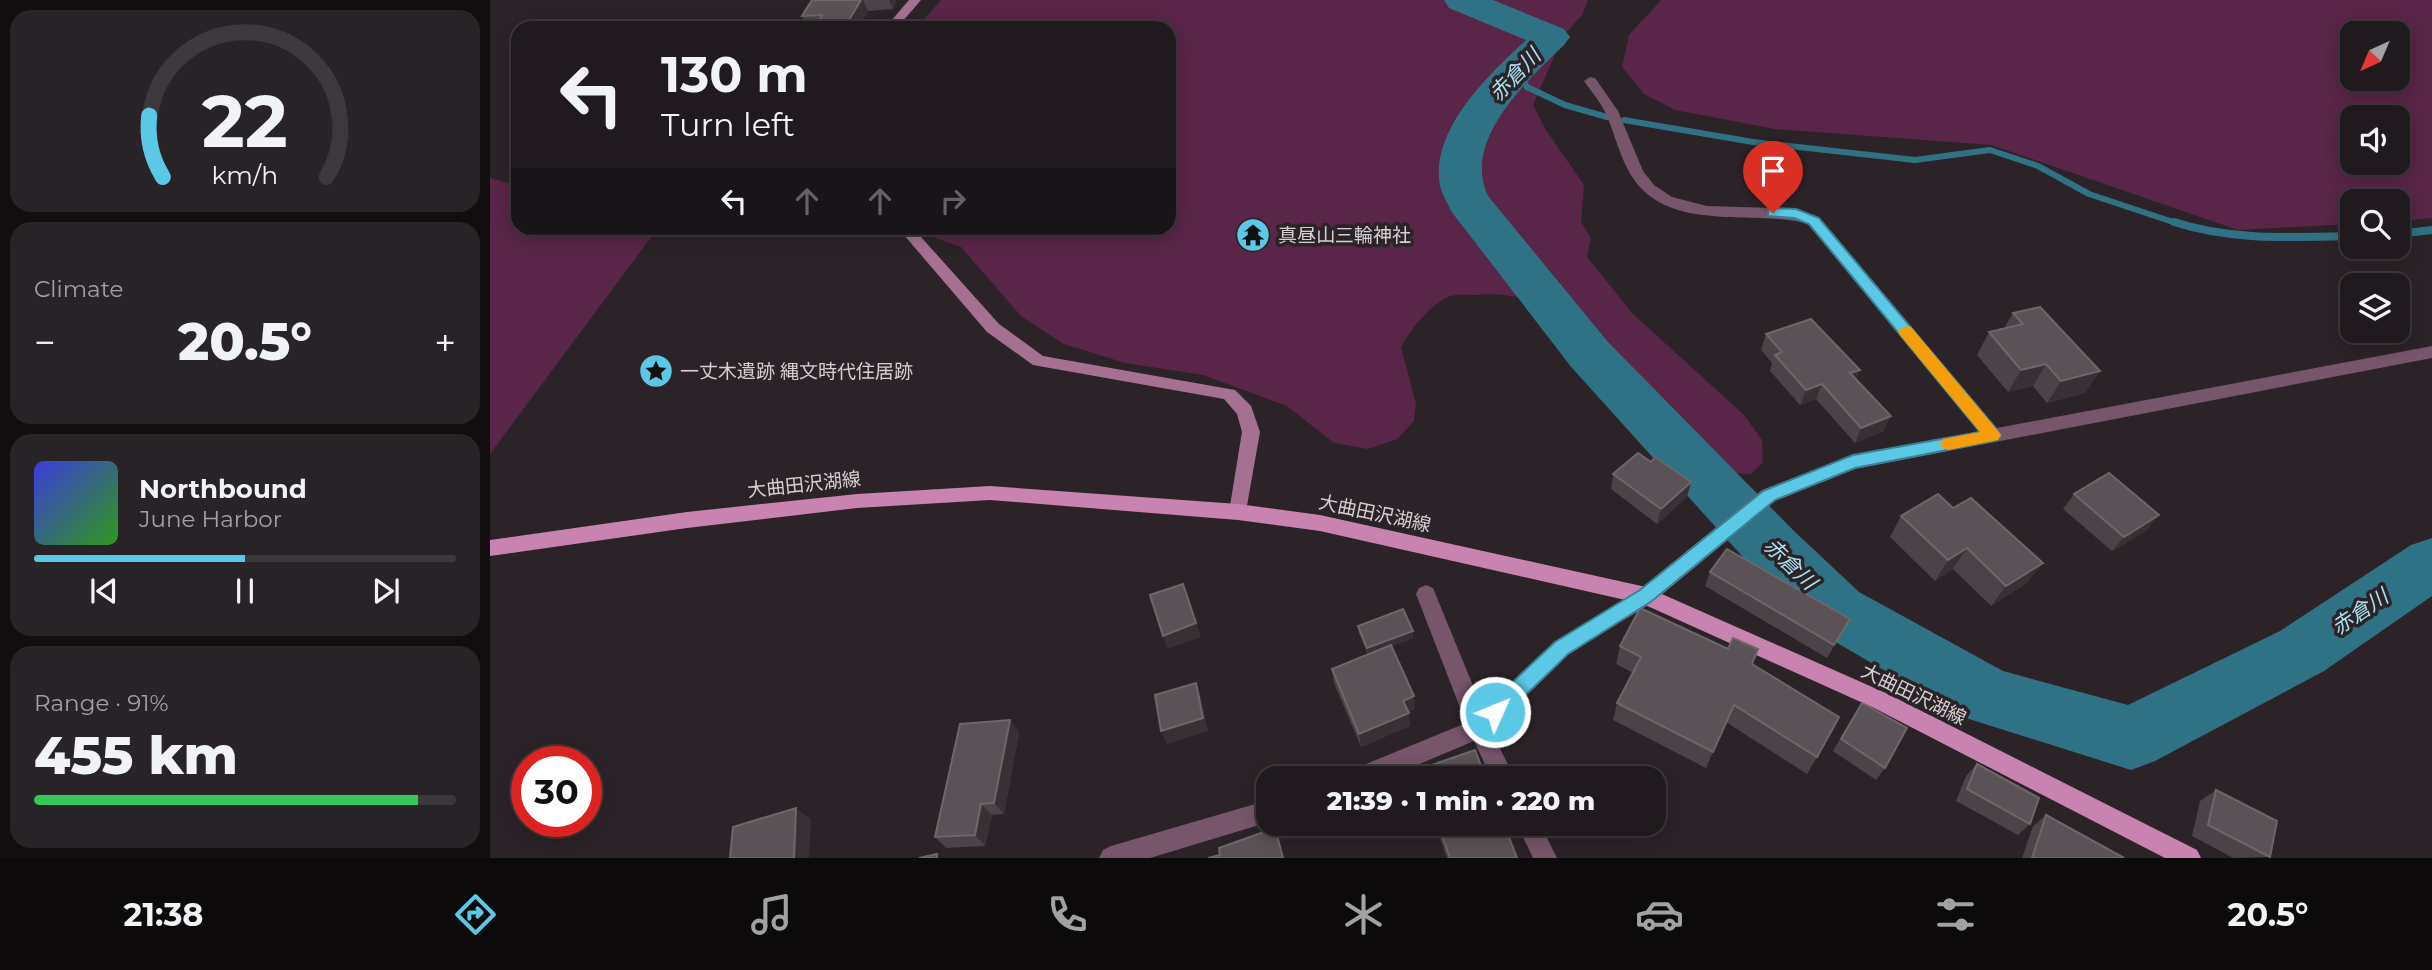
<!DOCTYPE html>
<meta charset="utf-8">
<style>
body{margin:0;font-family:Montserrat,"Noto Sans JP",sans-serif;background:#282327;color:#f1f3f6;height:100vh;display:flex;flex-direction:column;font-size:26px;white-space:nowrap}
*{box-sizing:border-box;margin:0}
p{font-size:23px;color:#a2a1a4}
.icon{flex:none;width:38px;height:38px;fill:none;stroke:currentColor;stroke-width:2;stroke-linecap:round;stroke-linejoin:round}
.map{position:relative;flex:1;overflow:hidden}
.drawer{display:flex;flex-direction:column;gap:10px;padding:10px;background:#120e10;width:490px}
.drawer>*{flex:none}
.top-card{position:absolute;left:21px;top:21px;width:665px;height:214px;border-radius:21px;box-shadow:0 4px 18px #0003,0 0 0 2px #3d383c;background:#201a1e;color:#f1f3f6;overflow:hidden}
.needle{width:46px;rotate:224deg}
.controls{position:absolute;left:1850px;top:21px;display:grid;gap:14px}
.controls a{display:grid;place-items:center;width:70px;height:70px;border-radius:14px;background:#201a1e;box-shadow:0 4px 18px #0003,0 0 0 2px #3d383c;font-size:35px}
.speed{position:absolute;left:21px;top:746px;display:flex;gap:14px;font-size:35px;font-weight:700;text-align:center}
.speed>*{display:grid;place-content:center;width:91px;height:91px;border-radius:50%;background:#201a1e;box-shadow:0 4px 18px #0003,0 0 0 2px #3d383c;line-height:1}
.speed .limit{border:10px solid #d22;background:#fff;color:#111}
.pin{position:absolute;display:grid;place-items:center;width:60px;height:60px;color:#fff;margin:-72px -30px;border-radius:50% 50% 50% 0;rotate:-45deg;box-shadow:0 0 7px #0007}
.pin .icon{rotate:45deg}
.me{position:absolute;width:77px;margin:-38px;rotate:46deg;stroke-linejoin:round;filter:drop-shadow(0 0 5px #0008)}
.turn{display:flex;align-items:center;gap:24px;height:147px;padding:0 35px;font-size:32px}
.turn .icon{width:91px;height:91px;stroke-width:2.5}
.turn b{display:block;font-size:49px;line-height:60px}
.lanes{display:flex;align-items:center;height:66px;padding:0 35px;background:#0003;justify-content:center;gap:35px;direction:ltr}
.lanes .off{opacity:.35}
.big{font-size:52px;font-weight:800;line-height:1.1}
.drawer .widget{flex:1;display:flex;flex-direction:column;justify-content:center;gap:10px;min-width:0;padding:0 24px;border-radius:21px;background:#282327}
.drawer .dial{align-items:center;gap:0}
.dial svg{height:182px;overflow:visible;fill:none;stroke:#3d383c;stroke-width:7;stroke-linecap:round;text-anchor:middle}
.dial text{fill:#f1f3f6;stroke:none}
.song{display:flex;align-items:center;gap:21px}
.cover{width:84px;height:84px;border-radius:10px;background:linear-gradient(135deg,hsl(240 70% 55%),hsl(110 70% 35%))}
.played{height:7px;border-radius:4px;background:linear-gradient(90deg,#5bc8e6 50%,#3d383c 50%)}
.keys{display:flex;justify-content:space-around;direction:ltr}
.heat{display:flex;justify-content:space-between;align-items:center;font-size:38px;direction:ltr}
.charge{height:10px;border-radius:5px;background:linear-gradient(90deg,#34c759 91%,#3d383c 0)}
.trip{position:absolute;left:766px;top:766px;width:410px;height:70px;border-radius:21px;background:#201a1e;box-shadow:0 4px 18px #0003,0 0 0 2px #3d383c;font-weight:800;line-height:70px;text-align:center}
.dock{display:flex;height:112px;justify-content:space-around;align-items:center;background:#0d0a0c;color:#a2a1a4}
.dock .icon{width:49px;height:49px}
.dock .current{color:#5bc8e6}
.dock b{font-size:32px;color:#f1f3f6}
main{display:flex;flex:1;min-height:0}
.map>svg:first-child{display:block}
.green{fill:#592548;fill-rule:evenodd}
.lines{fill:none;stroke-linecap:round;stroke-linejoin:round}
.stream-far1{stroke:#307285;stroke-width:6}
.stream{stroke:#307285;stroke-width:8}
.river{fill:#307285;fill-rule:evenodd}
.street{fill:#77556a;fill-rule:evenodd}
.secondary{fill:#a67092;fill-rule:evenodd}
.primary{fill:#c983b0;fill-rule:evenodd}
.wall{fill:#4b4348}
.shaded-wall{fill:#383035}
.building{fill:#5a5256;stroke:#6d666a;stroke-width:2}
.route{fill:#5bc8e6;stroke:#3b8296;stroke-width:2}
.slow{fill:#f59e0b}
.labels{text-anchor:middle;stroke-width:7;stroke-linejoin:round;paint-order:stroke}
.poi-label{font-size:19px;fill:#d5d0d3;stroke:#2b2328;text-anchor:start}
.street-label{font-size:19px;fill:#d5d0d3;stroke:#2b2328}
.water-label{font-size:21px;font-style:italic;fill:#abe2f3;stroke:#2b2328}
</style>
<main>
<section class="drawer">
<div class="widget dial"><svg viewBox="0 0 100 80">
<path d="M14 69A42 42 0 1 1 86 69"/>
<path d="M14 69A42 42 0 0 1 8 42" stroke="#5bc8e6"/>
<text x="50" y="56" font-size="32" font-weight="700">22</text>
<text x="50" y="72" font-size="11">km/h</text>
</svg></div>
<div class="widget"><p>Climate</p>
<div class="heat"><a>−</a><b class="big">20.5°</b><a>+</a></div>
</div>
<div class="widget">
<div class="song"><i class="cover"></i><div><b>Northbound</b><p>June Harbor</p></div></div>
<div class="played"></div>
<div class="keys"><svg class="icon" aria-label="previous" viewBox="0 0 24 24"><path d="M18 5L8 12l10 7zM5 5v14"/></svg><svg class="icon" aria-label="pause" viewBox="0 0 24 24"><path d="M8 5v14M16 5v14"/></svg><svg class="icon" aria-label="next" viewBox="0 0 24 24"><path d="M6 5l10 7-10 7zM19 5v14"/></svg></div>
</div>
<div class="widget"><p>Range · 91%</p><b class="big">455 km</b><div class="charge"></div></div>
</section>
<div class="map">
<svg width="1942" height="858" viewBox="0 0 1942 858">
<rect width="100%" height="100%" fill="#2b2328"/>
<g class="green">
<path d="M451,0H1098L1092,15L1073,36L1043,105L1056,130L1094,185L1091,222L1101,238L1097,257L1143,314L1254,415L1272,440L1273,462L1261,474C1211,475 1188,423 1160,389C1118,338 1055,287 985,295C977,295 965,294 958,297C940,305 920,330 911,347L926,404L924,421L907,439L878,449L844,443L797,406L713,375L635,363L574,344L532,317L471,247L443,237L435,228H679V28H427Z"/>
<path d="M1171,0H1942V218L1908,221V201H1862V224L1748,230L1501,145L1285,129L1185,110L1154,94L1132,67L1139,35ZM1908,33V79H1862V33ZM1908,117V163H1862V117Z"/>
<polygon points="0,178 28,186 28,228 168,228 0,454"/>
</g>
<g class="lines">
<g class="stream-far1">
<polyline points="1027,70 1037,87 1075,105 1117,117"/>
<polyline points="1134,120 1263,142 1425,160 1500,150 1548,166 1599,194 1689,224"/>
</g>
<g class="stream">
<path d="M1684,222C1743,241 1801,237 1862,236"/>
<polyline points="1908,234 1942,230"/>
</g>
<path class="river" d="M954,0H1003L1074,29L1080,37L1074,45C1039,79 971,140 998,196L1118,342L1303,530L1369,592L1513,671L1638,705L1790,631L1921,545L1942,538V596L1834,671L1665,761L1641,770L1476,718L1325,630L1261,566L1082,368L961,211C958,203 952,195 950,186C940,129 999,75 1036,40L959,8Z"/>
<g class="street">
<path d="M1100,77L1105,78L1128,111L1153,171L1164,185L1182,197L1217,206L1283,208L1329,218L1507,428L1942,346V358L1365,469L1286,500L1163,602L1079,654L1001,730L1025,779H1002L984,741L894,779H856L859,771L976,723L926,594L929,588L936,585L943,588L993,710L1065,642L1149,590L1272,490L1363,455L1490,431L1319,224C1265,209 1184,233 1145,181C1130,161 1126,135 1115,112C1110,101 1101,91 1094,81Z"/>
<polygon points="779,800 779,822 660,858 609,858 613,850 621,846"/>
<polygon points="1027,824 1050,824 1067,858 1043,858"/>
</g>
<g class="secondary">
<polygon points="419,0 431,0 407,28 395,28"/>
<polygon points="408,228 423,228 509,324 553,356 745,390 761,406 770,432 755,517 748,520 741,517 739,512 752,432 747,414 734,399 543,365 497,332"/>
</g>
<polygon class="primary" points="500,486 748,504 830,515 1156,587 1398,694 1707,850 1711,858 1675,858 1384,708 1153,604 830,531 748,520 500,500 367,508 197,528 0,556 0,540 197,512 367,494"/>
</g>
<g class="wall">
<polygon points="322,0 406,0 403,9 378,11 368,28 318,28 312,16"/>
<polygon points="1523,313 1610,371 1595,393 1557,403 1543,386 1518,392 1487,355 1499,332 1514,328"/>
<polygon points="1276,334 1370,370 1366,379 1394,431 1365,443 1326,399 1310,405 1280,371 1282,363 1271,350"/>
<polygon points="1123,474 1197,497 1167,524 1121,489"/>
<polygon points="1448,494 1537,583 1501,606 1463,569 1445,581 1400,537 1411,516"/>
<polygon points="1584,494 1657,530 1622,551 1573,509"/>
<polygon points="1220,572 1360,619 1337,658 1215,586"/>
<polygon points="868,626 923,631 923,638 902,646 925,709 918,712 920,726 871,747 844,683 842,669 878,655 869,633"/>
<polygon points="1130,646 1262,664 1327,757 1317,774 1236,722 1216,768 1123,720 1127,703 1143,673 1126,664"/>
<polygon points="1372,703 1395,768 1386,780 1343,751"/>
<polygon points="520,720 529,733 514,814 502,815 495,846 456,848 445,837"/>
<polygon points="1487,764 1540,824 1528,835 1466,801 1476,776"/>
<polygon points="1726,790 1780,857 1743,858 1702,836 1710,801"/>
<polygon points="1556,815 1634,858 1532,858 1543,826"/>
<polygon points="945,824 1014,824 1027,858 957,858"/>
</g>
<g class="shaded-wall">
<polygon points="371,0 373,0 378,11 368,28 362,28 359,20"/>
<polygon points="399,0 406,0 403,9"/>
<polygon points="1556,364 1543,386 1518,392 1531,370"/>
<polygon points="1370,370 1363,385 1360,373"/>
<polygon points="1610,371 1595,393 1557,403 1571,381"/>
<polygon points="1332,384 1326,399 1310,405 1316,390"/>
<polygon points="1401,416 1394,431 1365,443 1371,428"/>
<polygon points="1201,482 1197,497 1167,524 1171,509"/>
<polygon points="1669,515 1657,530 1622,551 1634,537"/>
<polygon points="1477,548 1463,569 1445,581 1458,560"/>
<polygon points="1553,563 1537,583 1501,606 1516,586"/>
<polygon points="693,584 711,637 678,649 673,636"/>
<polygon points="923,631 923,638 878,655 877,648"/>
<polygon points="706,683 711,696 718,731 677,744 671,731"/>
<polygon points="924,696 925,709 914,714 913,701"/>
<polygon points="919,713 920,726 871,747 869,734"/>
<polygon points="520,720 529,733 514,814 504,803"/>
<polygon points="491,804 502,815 495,846 485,835"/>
<polygon points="306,808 321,820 319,858 304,858"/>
</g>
<g class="building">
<polygon points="322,0 371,0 359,20 329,21 332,15 312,16"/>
<polygon points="1550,307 1610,371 1571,381 1556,364 1531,370 1499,332 1533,324 1523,313"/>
<polygon points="1321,319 1370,370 1360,373 1401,416 1371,428 1332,384 1316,390 1285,355 1292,352 1276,334"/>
<polygon points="1148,453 1161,462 1165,457 1201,482 1171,509 1123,474"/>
<polygon points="1619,473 1669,515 1634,537 1584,494"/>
<polygon points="1448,494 1463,508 1481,498 1553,563 1516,586 1477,548 1458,560 1411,516"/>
<polygon points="1237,549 1360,619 1344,645 1220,572"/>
<polygon points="693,584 706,623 673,636 660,595"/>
<polygon points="1150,608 1238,649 1243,638 1268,649 1262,664 1349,717 1327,757 1244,705 1223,752 1127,703 1151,657 1130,646"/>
<polygon points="913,609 923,631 877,648 868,626"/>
<polygon points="901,645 924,696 913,701 919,713 869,734 842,669"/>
<polygon points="706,683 713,718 671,731 665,695"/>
<polygon points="1372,703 1417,728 1395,768 1351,739"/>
<polygon points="520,720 504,803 491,804 485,835 445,837 470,724"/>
<polygon points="985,750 996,779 933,779 930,769"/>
<polygon points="1487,764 1549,798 1540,824 1477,789"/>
<polygon points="1726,790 1787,821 1780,857 1718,825"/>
<polygon points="306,808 304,858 240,858 243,827"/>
<polygon points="1556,815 1634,858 1542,858"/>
<polygon points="948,824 1014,824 1027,858 960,858"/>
<polygon points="785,828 793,858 718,858 730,855 729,848"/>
<polygon points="447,854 447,858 429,858"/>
</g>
<polygon class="route" points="1283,208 1306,209 1329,218 1508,431 1511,435 1508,440 1365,468 1285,500 1162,601 1078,654 1012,718 1005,721 998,718 995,712 998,705 1065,642 1150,590 1273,491 1363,455 1490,432 1319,224 1304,218 1278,216 1278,210"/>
<polygon class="slow" points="1416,326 1421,327 1508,431 1511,435 1508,440 1458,450 1453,448 1450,444 1453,439 1490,432 1410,335 1408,331"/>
<defs>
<g id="temple-disc" transform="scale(1.75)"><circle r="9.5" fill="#5bc8e6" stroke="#2b2328"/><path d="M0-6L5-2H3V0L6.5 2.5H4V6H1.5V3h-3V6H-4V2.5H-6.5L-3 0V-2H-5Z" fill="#111"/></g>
<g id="sight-disc" transform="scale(1.75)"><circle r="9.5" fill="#5bc8e6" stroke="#2b2328"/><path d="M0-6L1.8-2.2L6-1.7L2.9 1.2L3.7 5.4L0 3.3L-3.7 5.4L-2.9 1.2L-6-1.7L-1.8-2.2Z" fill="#111"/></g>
</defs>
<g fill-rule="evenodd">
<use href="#temple-disc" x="763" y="235"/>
<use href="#sight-disc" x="166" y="371"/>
</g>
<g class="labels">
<g class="poi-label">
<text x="788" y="242">真昼山三輪神社</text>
<text x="190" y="378">一丈木遺跡 縄文時代住居跡</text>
</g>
<g class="street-label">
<text transform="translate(314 484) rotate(-6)" y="7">大曲田沢湖線</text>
<text transform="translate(885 513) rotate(12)" y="7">大曲田沢湖線</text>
<text transform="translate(1424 694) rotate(26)" y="7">大曲田沢湖線</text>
</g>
<g class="water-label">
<text transform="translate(1025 75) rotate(-46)" y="7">赤倉川</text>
<text transform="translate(1300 564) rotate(44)" y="7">赤倉川</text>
<text transform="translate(1870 612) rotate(-34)" y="7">赤倉川</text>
</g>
</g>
</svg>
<div class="controls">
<a><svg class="needle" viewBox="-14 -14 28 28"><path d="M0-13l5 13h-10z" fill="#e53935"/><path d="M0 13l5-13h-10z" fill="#a2a1a4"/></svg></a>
<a><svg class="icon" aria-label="sound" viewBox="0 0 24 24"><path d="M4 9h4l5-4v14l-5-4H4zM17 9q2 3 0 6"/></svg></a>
<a><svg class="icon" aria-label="search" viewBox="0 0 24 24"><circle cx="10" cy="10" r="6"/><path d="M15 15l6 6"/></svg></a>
<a><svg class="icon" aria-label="layers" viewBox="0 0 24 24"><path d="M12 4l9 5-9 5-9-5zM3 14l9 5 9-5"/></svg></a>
</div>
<div class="speed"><div class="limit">30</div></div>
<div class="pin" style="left:1283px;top:213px;background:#d93025"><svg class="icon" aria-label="arrive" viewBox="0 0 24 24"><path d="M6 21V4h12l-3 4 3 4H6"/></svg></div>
<svg class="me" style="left:1005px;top:712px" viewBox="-20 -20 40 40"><circle r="17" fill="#5bc8e6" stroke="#fff" stroke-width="3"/><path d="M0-11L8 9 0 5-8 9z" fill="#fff"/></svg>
<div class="trip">21:39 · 1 min · 220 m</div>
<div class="top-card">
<div class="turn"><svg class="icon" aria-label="left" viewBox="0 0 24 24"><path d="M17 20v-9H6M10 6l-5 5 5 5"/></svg><div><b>130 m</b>Turn left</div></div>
<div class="lanes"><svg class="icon" aria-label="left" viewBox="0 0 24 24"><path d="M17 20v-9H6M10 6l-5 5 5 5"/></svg><svg class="icon off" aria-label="ahead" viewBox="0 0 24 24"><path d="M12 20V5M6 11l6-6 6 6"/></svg><svg class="icon off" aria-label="ahead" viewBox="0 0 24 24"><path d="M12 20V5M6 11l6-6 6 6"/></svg><svg class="icon off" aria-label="right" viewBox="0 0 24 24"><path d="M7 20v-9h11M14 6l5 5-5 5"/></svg></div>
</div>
</div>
</main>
<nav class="dock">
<b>21:38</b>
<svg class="icon current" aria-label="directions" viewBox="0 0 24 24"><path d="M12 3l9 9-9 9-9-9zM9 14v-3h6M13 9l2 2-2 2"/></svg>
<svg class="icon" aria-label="music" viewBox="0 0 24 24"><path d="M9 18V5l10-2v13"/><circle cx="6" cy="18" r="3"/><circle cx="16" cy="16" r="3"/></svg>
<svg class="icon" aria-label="phone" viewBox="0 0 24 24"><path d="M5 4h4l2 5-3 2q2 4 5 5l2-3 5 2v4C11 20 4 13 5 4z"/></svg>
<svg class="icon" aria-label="climate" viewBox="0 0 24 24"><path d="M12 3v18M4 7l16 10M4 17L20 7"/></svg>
<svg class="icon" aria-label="car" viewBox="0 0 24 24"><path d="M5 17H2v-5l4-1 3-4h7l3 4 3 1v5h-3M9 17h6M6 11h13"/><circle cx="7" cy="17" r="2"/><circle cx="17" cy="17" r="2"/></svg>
<svg class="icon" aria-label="filters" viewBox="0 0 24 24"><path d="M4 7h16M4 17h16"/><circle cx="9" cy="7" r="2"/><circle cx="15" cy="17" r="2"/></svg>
<b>20.5°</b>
</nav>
